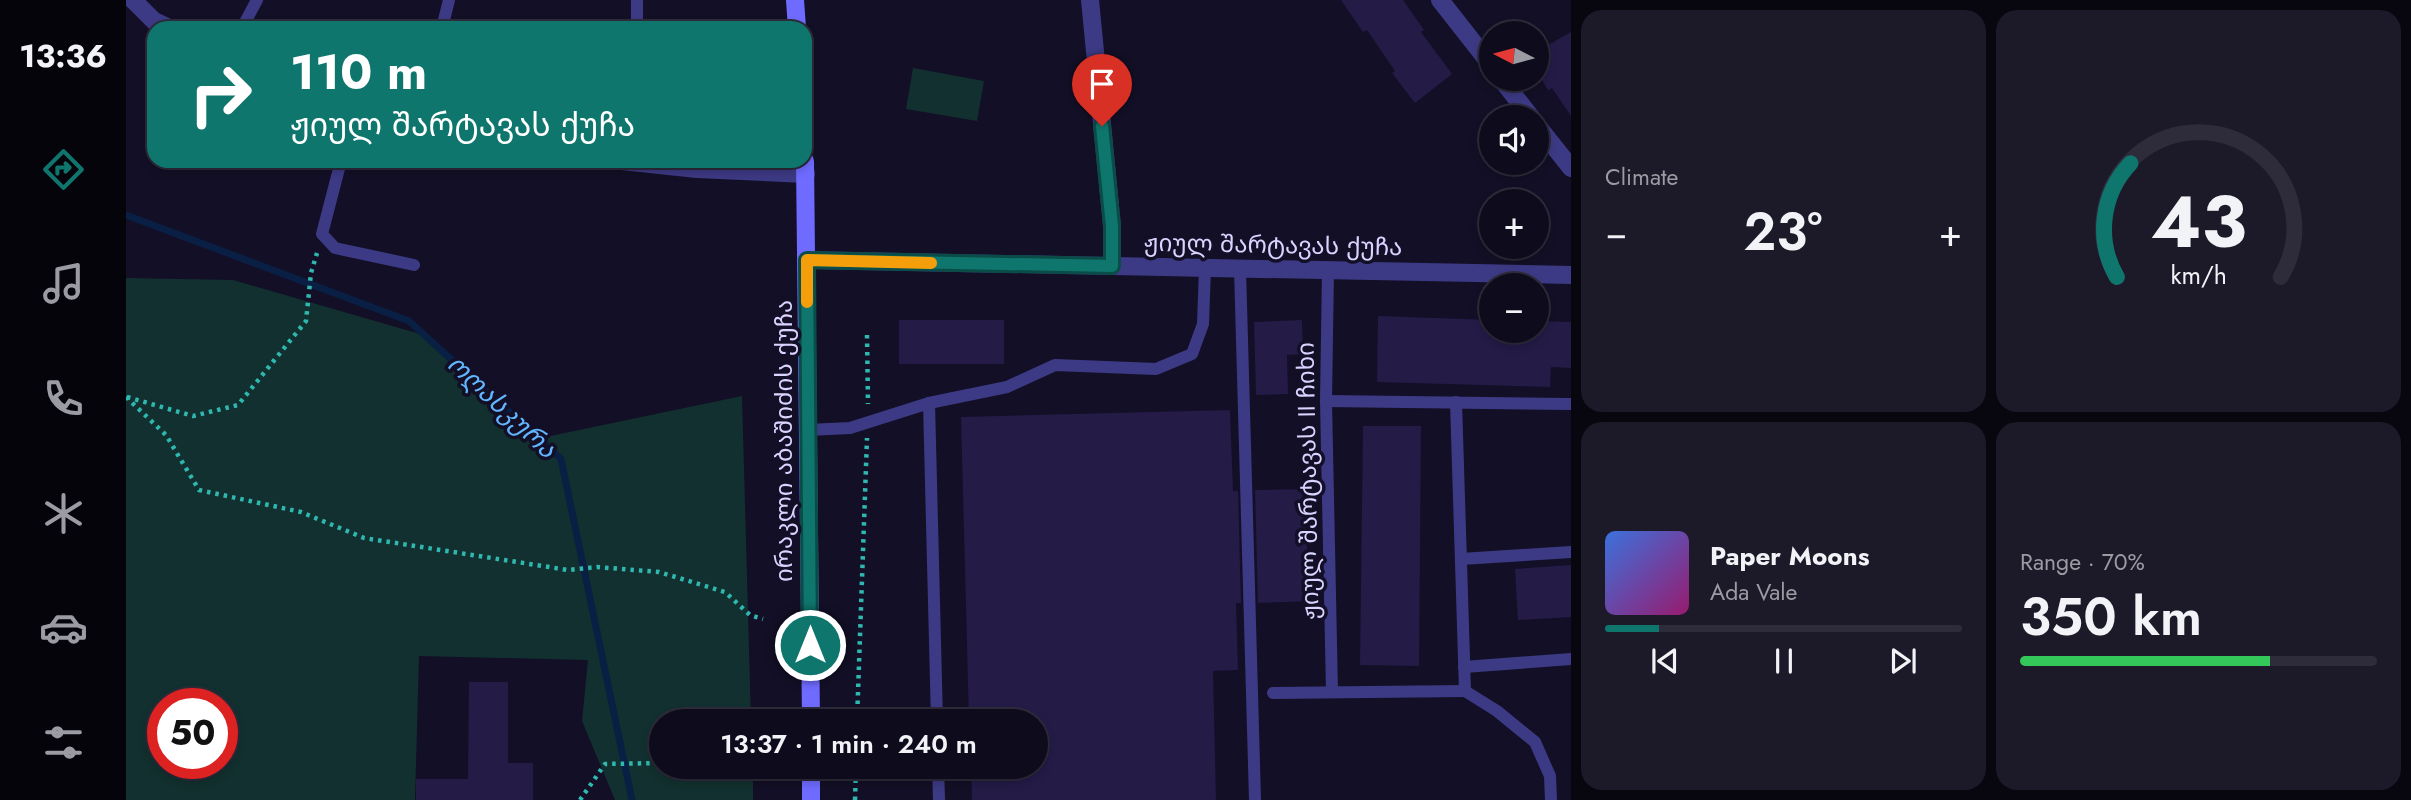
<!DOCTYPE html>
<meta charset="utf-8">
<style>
body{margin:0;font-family:Jost,"Noto Sans Georgian",sans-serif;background:#1c1929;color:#f1f3f6;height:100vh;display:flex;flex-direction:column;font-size:26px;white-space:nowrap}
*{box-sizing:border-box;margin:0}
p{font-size:23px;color:#9b9ba3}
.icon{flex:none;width:38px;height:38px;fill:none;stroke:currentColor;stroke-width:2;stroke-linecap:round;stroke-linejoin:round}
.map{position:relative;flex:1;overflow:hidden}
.panel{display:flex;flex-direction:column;gap:10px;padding:10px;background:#08060f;width:840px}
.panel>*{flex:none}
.guide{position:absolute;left:21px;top:21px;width:665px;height:147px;border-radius:21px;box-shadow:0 4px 10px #0003,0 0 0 2px #2e2b3b;background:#0f766e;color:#fff;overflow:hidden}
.needle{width:46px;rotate:276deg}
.buttons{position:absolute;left:1353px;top:21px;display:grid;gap:14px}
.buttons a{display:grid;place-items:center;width:70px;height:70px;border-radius:50%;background:#0e0b1c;box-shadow:0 4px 10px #0003,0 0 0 2px #2e2b3b;font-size:35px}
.speed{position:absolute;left:21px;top:688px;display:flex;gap:14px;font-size:35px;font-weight:700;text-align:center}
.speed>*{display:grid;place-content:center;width:91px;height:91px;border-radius:50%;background:#0e0b1c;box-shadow:0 4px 10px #0003,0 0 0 2px #2e2b3b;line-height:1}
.speed .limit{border:10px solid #d22;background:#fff;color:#111}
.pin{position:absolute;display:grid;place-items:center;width:60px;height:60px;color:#fff;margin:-72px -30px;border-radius:50% 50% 50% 0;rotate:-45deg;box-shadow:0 0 7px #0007}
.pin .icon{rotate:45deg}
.me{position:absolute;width:77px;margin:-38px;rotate:0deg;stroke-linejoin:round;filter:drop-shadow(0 0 5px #0008)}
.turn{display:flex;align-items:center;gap:24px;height:147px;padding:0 28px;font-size:32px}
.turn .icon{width:91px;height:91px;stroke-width:2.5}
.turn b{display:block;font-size:49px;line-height:60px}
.big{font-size:52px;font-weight:600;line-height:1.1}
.panel .widget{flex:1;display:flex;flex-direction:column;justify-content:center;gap:10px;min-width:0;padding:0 24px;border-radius:21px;background:#1c1929}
.panel .dial{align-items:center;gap:0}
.dial svg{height:182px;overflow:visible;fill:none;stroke:#2e2b3b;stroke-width:7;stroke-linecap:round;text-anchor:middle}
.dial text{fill:#f1f3f6;stroke:none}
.song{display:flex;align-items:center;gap:21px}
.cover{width:84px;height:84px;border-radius:10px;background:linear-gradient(135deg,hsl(220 70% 55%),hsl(320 70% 35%))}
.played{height:7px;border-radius:4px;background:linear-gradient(90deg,#0f766e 15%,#2e2b3b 15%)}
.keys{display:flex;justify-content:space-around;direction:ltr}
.heat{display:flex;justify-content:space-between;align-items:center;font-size:38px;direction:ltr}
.charge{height:10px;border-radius:5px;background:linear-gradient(90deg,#34c759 70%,#2e2b3b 0)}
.panel .tiles{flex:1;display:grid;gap:10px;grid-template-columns:repeat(2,1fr)}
.trip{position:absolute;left:523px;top:709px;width:399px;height:70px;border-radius:35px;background:#0e0b1c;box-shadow:0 4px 10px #0003,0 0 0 2px #2e2b3b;font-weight:600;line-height:70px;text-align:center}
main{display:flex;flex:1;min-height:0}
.tabs{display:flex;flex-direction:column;width:126px;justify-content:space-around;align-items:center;background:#06040b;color:#9b9ba3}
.tabs .icon{width:49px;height:49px}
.tabs .active{color:#0f766e}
.tabs b{font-size:32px;color:#f1f3f6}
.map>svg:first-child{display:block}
.green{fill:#12302f;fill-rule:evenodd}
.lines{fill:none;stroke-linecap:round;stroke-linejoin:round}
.stream{stroke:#0a1f44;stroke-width:7}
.building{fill:#241b47}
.path{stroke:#2fb8b0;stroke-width:4.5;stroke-dasharray:3.5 5;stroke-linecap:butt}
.service{stroke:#3d3a85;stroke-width:12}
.minor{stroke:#3d3a85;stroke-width:18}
.tertiary{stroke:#3d3a85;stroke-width:18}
.secondary{stroke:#6f6bff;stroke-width:18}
.route-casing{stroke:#0a4d48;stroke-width:18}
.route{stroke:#0f766e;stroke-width:12}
.slow{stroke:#f59e0b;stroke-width:12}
.labels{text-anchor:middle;stroke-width:7;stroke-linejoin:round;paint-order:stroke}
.street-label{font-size:24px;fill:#d9d4ff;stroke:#130f26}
.water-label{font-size:26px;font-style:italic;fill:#62b6ff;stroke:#130f26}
</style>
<main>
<nav class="tabs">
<b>13:36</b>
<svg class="icon active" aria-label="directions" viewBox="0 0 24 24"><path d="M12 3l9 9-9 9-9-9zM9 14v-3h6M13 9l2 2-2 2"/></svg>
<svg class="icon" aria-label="music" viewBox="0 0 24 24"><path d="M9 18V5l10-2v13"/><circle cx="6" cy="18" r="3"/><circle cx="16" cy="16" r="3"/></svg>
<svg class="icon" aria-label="phone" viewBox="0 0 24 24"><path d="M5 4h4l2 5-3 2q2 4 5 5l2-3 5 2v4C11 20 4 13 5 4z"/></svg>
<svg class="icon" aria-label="climate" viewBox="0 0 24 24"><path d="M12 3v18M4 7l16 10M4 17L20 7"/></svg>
<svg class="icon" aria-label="car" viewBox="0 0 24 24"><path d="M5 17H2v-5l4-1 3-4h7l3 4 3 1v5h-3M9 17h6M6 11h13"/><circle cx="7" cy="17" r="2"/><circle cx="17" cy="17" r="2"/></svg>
<svg class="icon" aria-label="filters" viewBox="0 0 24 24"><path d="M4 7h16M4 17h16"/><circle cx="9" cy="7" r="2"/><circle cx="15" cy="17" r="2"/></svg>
</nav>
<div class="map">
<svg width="1445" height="800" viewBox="0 0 1445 800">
<rect width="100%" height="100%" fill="#130f26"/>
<g class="green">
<polygon points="787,68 858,81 851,121 780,109"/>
<path d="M0,278L107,280L294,334L410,439L616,396L625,721H536V766L627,767V800H489L456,721L462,660L293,656L289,800H0ZM37,704H96V763H37Z"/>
</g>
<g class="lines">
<polyline class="stream" points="0,215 283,321 435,459 506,800"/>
</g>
<g class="building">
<polygon points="1215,0 1277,0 1298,30 1295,32 1326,74 1289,103 1266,73 1269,71 1241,30 1237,32"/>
<polygon points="1445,32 1445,116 1426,88 1422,90 1410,70 1410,52"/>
<polygon points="1252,316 1365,320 1365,331 1410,331 1410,321 1445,322 1445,368 1425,367 1424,387 1251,382"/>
<rect x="773" y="320" width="105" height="44"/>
<polygon points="1176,320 1177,354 1161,355 1162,394 1130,395 1128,322"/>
<polygon points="1104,410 1107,491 1112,491 1115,603 1110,603 1112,670 1087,671 1090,800 846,800 845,766 910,766 910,721 843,721 835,417"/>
<polygon points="1237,426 1295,426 1293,666 1234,665"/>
<polygon points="1179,489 1183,601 1132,603 1129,490"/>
<polygon points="1445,565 1445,617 1392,620 1389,569"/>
<polygon points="343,682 382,682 382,763 407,763 407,800 290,800 290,779 342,779"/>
</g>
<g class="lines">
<g class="path">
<polyline points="741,335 742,404"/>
<polyline points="0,397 40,435 73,490 175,512 238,538 442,570 471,567 533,572 599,592 624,615 637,619"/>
<polyline points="1,397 67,416 112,405 180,321 185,273 191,253"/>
<polyline points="731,721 741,438"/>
<polyline points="454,800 479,764 536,763"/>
<polyline points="729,800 730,766"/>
</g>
<g class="service">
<polyline points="511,0 511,28"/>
<polyline points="116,28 131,0"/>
<polyline points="316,28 323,0"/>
<polyline points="215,161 196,234 209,248 288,265"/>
<polyline points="1114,269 1129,800"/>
<polyline points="1202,270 1200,401 1206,692"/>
<polyline points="1200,401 1445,404"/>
<polyline points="1330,402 1339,691 1371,711 1409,742 1424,776 1425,800"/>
<polyline points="682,430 724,428 803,403"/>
<polyline points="1335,559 1445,552"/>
<polyline points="1338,667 1445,659"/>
<polyline points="1147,693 1339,691"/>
<polyline points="811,721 803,403 881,387 929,365 1030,369 1066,354 1077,324 1079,268"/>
<polyline points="812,766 813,800"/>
</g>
<g class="minor">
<polyline points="7,0 28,21 43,28"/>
<polyline points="964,0 986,226 986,266"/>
<polyline points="1314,0 1365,65"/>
<polyline points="1375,79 1405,117"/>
<polyline points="1410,124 1445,168"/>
<polyline points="496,161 571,169 680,174"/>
</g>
<polyline class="tertiary" points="681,260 1445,275"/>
<g class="secondary">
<polyline points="669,0 671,28"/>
<polyline points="679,161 685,721"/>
<polyline points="685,766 685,800"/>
</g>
</g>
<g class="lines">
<g class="route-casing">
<polyline id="route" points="684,645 681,260 986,266 986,226 976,126"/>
</g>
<use href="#route" class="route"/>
<polyline class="slow" points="681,302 681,260 805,263"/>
</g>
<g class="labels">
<g class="street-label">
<text transform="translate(1147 245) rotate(1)" y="8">ჟიულ შარტავას ქუჩა</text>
<text transform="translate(658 441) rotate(-90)" y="8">ირაკლი აბაშიძის ქუჩა</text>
<text transform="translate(1182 481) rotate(-91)" y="8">ჟიულ შარტავას II ჩიხი</text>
</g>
<g class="water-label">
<text transform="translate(376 406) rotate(43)" y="9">ოღასკურა</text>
</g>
</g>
</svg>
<div class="buttons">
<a><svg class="needle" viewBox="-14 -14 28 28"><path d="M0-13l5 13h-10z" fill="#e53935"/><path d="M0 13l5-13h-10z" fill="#9b9ba3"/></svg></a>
<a><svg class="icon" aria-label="sound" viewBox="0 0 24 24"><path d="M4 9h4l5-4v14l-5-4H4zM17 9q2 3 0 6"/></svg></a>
<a>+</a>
<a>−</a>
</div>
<div class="speed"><div class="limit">50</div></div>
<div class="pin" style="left:976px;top:126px;background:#d93025"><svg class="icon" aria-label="arrive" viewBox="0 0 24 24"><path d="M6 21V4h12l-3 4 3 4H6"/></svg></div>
<svg class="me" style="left:684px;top:645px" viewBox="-20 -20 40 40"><circle r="17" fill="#0f766e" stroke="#fff" stroke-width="3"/><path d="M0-11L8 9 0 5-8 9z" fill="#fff"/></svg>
<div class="trip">13:37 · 1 min · 240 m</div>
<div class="guide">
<div class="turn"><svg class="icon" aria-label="right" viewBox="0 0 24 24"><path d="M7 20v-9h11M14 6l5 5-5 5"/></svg><div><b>110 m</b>ჟიულ შარტავას ქუჩა</div></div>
</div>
</div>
<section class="panel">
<div class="tiles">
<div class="widget"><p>Climate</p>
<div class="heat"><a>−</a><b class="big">23°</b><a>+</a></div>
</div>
<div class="widget dial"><svg viewBox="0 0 100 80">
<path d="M14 69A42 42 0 1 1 86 69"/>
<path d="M14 69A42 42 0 0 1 20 19" stroke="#0f766e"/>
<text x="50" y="56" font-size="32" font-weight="700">43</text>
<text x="50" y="72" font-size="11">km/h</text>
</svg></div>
<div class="widget">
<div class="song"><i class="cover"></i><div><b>Paper Moons</b><p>Ada Vale</p></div></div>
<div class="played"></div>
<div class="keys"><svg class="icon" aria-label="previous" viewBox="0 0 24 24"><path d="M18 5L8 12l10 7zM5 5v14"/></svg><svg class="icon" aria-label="pause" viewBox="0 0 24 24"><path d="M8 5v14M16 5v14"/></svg><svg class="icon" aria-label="next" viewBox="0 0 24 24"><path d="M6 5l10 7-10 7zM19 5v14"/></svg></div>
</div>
<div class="widget"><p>Range · 70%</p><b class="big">350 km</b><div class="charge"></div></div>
</div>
</section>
</main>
